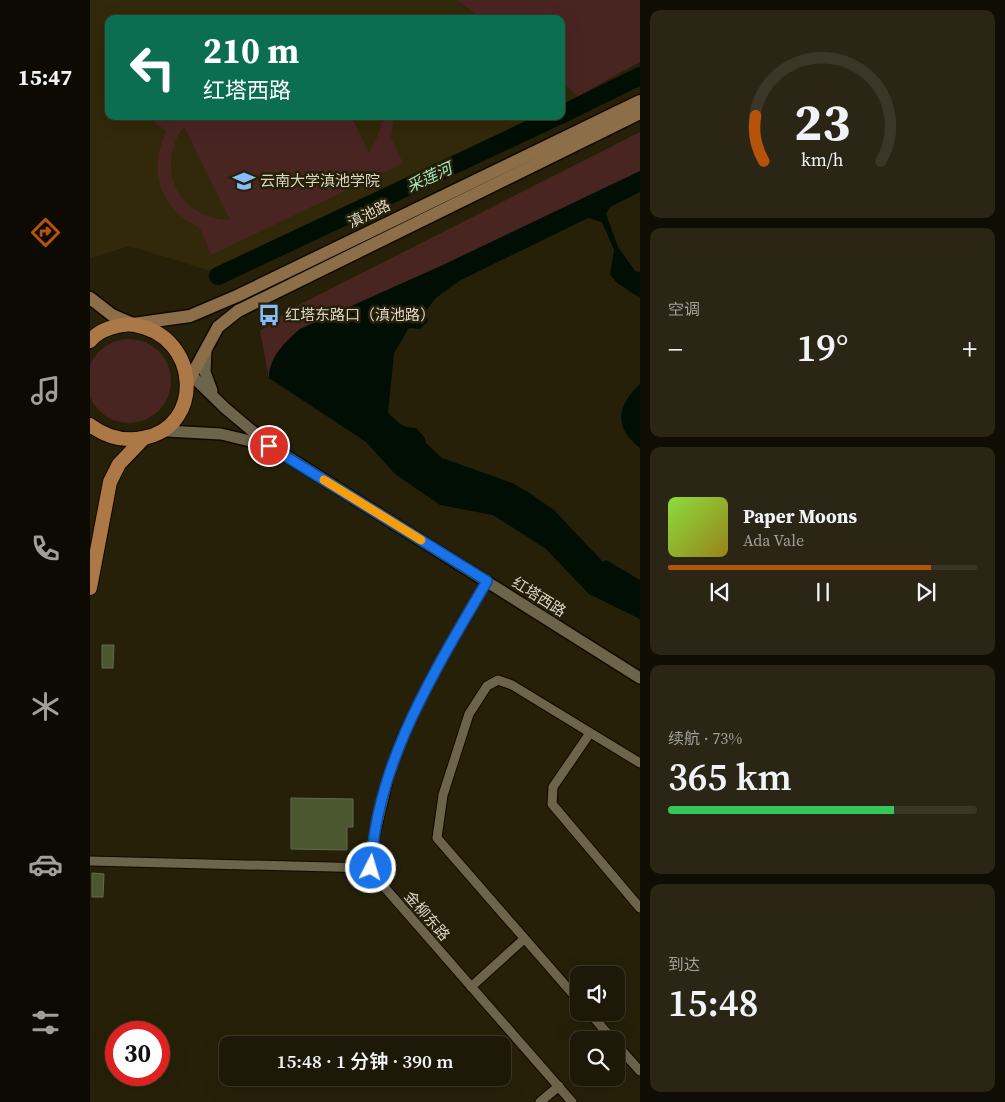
<!DOCTYPE html>
<html lang="zh">
<meta charset="utf-8">
<style>
body{margin:0;font-family:"Source Serif 4","Noto Sans SC",serif;background:#2a2515;color:#f1f3f6;height:100vh;display:flex;flex-direction:column;font-size:19px;white-space:nowrap}
*{box-sizing:border-box;margin:0}
p{font-size:16px;color:#a0a09b}
.icon{flex:none;width:28px;height:28px;fill:none;stroke:currentColor;stroke-width:2;stroke-linecap:round;stroke-linejoin:round}
.map{position:relative;flex:1;overflow:hidden}
.drawer{display:flex;flex-direction:column;gap:10px;padding:10px;background:#100d04;width:365px}
.drawer>*{flex:none}
.guide{position:absolute;left:15px;top:15px;width:460px;height:105px;border-radius:10px;box-shadow:0 5px 20px #0002,0 0 0 1px #3b3728;background:#0b6e4f;color:#fff;overflow:hidden}
.tools{position:absolute;left:480px;top:966px;display:grid;gap:10px}
.tools a{display:grid;place-items:center;width:55px;height:55px;border-radius:10px;background:#1d1807;box-shadow:0 5px 20px #0002,0 0 0 1px #3b3728;font-size:25px}
.speed{position:absolute;left:15px;top:1021px;display:flex;gap:10px;font-size:25px;font-weight:700;text-align:center}
.speed>*{display:grid;place-content:center;width:65px;height:65px;border-radius:50%;background:#1d1807;box-shadow:0 5px 20px #0002,0 0 0 1px #3b3728;line-height:1}
.speed .limit{border:8px solid #d22;background:#fff;color:#111}
.pin{position:absolute;display:grid;place-items:center;width:42px;height:42px;color:#fff;margin:-21px;border:2px solid #fff;border-radius:50%;box-shadow:0 1px 5px #0007}
.me{position:absolute;width:55px;margin:-28px;rotate:5deg;stroke-linejoin:round;filter:drop-shadow(0 0 4px #0008)}
.turn{display:flex;align-items:center;gap:18px;height:105px;padding:0 15px;font-size:22px}
.turn .icon{width:65px;height:65px;stroke-width:2.5}
.turn b{display:block;font-size:35px;line-height:42px}
.big{font-size:38px;font-weight:600;line-height:1.1}
.drawer .tile{flex:1;display:flex;flex-direction:column;justify-content:center;gap:8px;min-width:0;padding:0 18px;border-radius:10px;background:#2a2515}
.drawer .dial{align-items:center;gap:0}
.dial svg{height:130px;overflow:visible;fill:none;stroke:#3b3728;stroke-width:7;stroke-linecap:round;text-anchor:middle}
.dial text{fill:#f1f3f6;stroke:none}
.song{display:flex;align-items:center;gap:15px}
.cover{width:60px;height:60px;border-radius:8px;background:linear-gradient(135deg,hsl(90 70% 55%),hsl(50 70% 35%))}
.played{height:5px;border-radius:2px;background:linear-gradient(90deg,#b45309 85%,#3b3728 85%)}
.keys{display:flex;justify-content:space-around;direction:ltr}
.heat{display:flex;justify-content:space-between;align-items:center;font-size:28px;direction:ltr}
.charge{height:8px;border-radius:4px;background:linear-gradient(90deg,#34c759 73%,#3b3728 0)}
.trip{position:absolute;left:129px;top:1036px;width:292px;height:50px;border-radius:10px;background:#1d1807;box-shadow:0 5px 20px #0002,0 0 0 1px #3b3728;font-weight:600;line-height:50px;text-align:center}
main{display:flex;flex:1;min-height:0}
.menu{display:flex;flex-direction:column;width:90px;justify-content:space-around;align-items:center;background:#0c0a03;color:#a0a09b}
.menu .icon{width:35px;height:35px}
.menu .current{color:#b45309}
.menu b{font-size:22px;color:#f1f3f6}
.map>svg:first-child{display:block}
.built{fill:#32280a}
.green{fill:#492522;fill-rule:evenodd}
.water{fill:#000e04}
.lines{fill:none;stroke-linecap:round;stroke-linejoin:round}
.river{stroke:#000e04;stroke-width:18}
.building{fill:#4a572f;stroke:#626a53}
.minor-casing{stroke:#100900;stroke-width:11}
.tertiary-casing{stroke:#100900;stroke-width:14}
.secondary-casing{stroke:#100900;stroke-width:15}
.primary-casing{stroke:#100900;stroke-width:16}
.minor{stroke:#6d644c;stroke-width:9}
.tertiary{stroke:#6d644c;stroke-width:11}
.secondary{stroke:#8c6e49;stroke-width:12}
.primary{stroke:#ab7846;stroke-width:14}
.route-casing{stroke:#114b97;stroke-width:12}
.route{stroke:#1a73e8;stroke-width:9}
.slow{stroke:#f59e0b;stroke-width:9}
.labels{text-anchor:middle;stroke-width:5;stroke-linejoin:round;paint-order:stroke}
.poi-label{font-size:15px;fill:#dad6c8;stroke:#272009;text-anchor:start}
.street-label{font-size:15px;fill:#dad6c8;stroke:#272009}
.water-label{font-size:16px;font-style:italic;fill:#a1e8bc;stroke:#272009}
</style>
<main>
<nav class="menu">
<b>15:47</b>
<svg class="icon current" aria-label="directions" viewBox="0 0 24 24"><path d="M12 3l9 9-9 9-9-9zM9 14v-3h6M13 9l2 2-2 2"/></svg>
<svg class="icon" aria-label="music" viewBox="0 0 24 24"><path d="M9 18V5l10-2v13"/><circle cx="6" cy="18" r="3"/><circle cx="16" cy="16" r="3"/></svg>
<svg class="icon" aria-label="phone" viewBox="0 0 24 24"><path d="M5 4h4l2 5-3 2q2 4 5 5l2-3 5 2v4C11 20 4 13 5 4z"/></svg>
<svg class="icon" aria-label="climate" viewBox="0 0 24 24"><path d="M12 3v18M4 7l16 10M4 17L20 7"/></svg>
<svg class="icon" aria-label="car" viewBox="0 0 24 24"><path d="M5 17H2v-5l4-1 3-4h7l3 4 3 1v5h-3M9 17h6M6 11h13"/><circle cx="7" cy="17" r="2"/><circle cx="17" cy="17" r="2"/></svg>
<svg class="icon" aria-label="filters" viewBox="0 0 24 24"><path d="M4 7h16M4 17h16"/><circle cx="9" cy="7" r="2"/><circle cx="15" cy="17" r="2"/></svg>
</nav>
<div class="map">
<svg width="550" height="1102" viewBox="0 0 550 1102">
<rect width="100%" height="100%" fill="#272009"/>
<g class="built">
<polygon points="0,0 367,0 391,19 19,19 19,116 445,116 121,271 39,246 0,258"/>
<polygon points="471,82 488,96 471,104"/>
</g>
<g class="green">
<polygon points="367,0 550,0 550,62 488,96 471,82 471,19 391,19"/>
<path d="M56,116H87L83,123L89,116H261L279,153L289,133L293,116H304L301,137L313,163L121,255L110,228C69,208 58,172 76,131ZM94,127L140,220C106,219 80,196 81,162C82,149 86,136 94,127Z"/>
<polygon points="550,132 550,171 353,265 210,329 179,370 179,378 170,331 203,308"/>
<circle cx="39" cy="381" r="42"/>
</g>
<g class="water">
<path d="M550,171V192L520,207L516,214L528,247L545,271L550,272V298L527,283L520,274L524,250L512,222L498,218L369,281L346,298L335,312L338,321L330,329L319,328L304,353L298,412C305,421 315,429 326,428L335,438L336,443L352,458L422,483L438,492L464,510L513,562L516,560L550,580V619L499,594L456,549L403,515L350,505L305,474L276,442L179,378C179,357 195,342 210,329L353,265Z"/>
<path d="M550,384V448C523,428 527,405 550,384Z"/>
</g>
<g class="lines">
<g class="river">
<polyline points="471,115 550,76"/>
<polyline points="128,276 468,116"/>
</g>
</g>
<g class="building">
<polygon points="12,645 24,645 23,668 12,668"/>
<polygon points="201,798 263,799 263,827 257,827 257,850 201,849"/>
<polygon points="2,873 14,874 13,897 2,897"/>
</g>
<g class="lines">
<g class="minor-casing">
<g id="minor">
<polyline points="397,581 343,675 312,737 301,769 282,848 281,868 289,881 482,1102"/>
<polyline points="500,733 463,787 462,804 550,908"/>
<polyline points="0,861 281,868"/>
<polyline points="381,987 434,939"/>
<polyline points="489,1001 347,838 353,795 379,714 397,686 408,680 422,685 550,763"/>
<polyline points="499,1012 523,1040"/>
<polyline points="526,1044 550,1071"/>
<polyline points="450,1102 469,1086"/>
</g>
</g>
<g class="tertiary-casing">
<g id="tertiary">
<polyline points="116,351 115,372 122,391"/>
<polyline points="96,370 135,408 179,445 550,678"/>
<polyline points="77,431 131,434 177,445"/>
</g>
</g>
<g class="secondary-casing">
<g id="secondary">
<polyline points="0,298 22,315 43,324 100,316 147,296 550,101"/>
<polyline points="97,384 128,327 148,311 550,113"/>
</g>
</g>
<g class="primary-casing">
<g id="primary">
<path d="M0,341C9,329 31,323 45,325C110,336 115,427 53,438C33,442 16,437 0,425"/>
<polyline points="0,588 20,482 29,464 54,438"/>
</g>
</g>
<use href="#minor" class="minor"/>
<use href="#tertiary" class="tertiary"/>
<use href="#secondary" class="secondary"/>
<use href="#primary" class="primary"/>
</g>
<g class="lines">
<g class="route-casing">
<path id="route" d="M179,446L397,581C345,671 286,762 281,868"/>
</g>
<use href="#route" class="route"/>
<polyline class="slow" points="234,480 331,540"/>
</g>
<defs>
<g id="university-bare" transform="scale(1.725)"><path d="M0-5L7-2L0 1L-7-2ZM-4 1L0 2.5L4 1V4Q0 6-4 4Z" fill="#87bbfb" stroke="#272009" stroke-width="2.5" paint-order="stroke"/></g>
<g id="bus-bare" transform="scale(1.725)"><path d="M-5-6H5V4H4V6H2V4H-2V6H-4V4H-5ZM-3.5-4V0h7V-4ZM-3.5 1.2v1.5H-2V1.2ZM2 1.2v1.5H3.5V1.2Z" fill="#87bbfb" stroke="#272009" stroke-width="2.5" paint-order="stroke"/></g>
</defs>
<g fill-rule="evenodd">
<use href="#university-bare" x="154" y="181"/>
<use href="#bus-bare" x="179" y="315"/>
</g>
<g class="labels">
<g class="poi-label">
<text x="170" y="186">云南大学滇池学院</text>
<text x="195" y="320">红塔东路口（滇池路）</text>
</g>
<g class="street-label">
<text transform="translate(279 214) rotate(-26)" y="5">滇池路</text>
<text transform="translate(449 597) rotate(32)" y="5">红塔西路</text>
<text transform="translate(337 916) rotate(49)" y="5">金柳东路</text>
</g>
<g class="water-label">
<text transform="translate(339 177) rotate(-25)" y="6">采莲河</text>
</g>
</g>
</svg>
<div class="tools">
<a><svg class="icon" aria-label="sound" viewBox="0 0 24 24"><path d="M4 9h4l5-4v14l-5-4H4zM17 9q2 3 0 6"/></svg></a>
<a><svg class="icon" aria-label="search" viewBox="0 0 24 24"><circle cx="10" cy="10" r="6"/><path d="M15 15l6 6"/></svg></a>
</div>
<div class="speed"><div class="limit">30</div></div>
<div class="pin" style="left:179px;top:446px;background:#d93025"><svg class="icon" aria-label="arrive" viewBox="0 0 24 24"><path d="M6 21V4h12l-3 4 3 4H6"/></svg></div>
<svg class="me" style="left:281px;top:868px" viewBox="-20 -20 40 40"><circle r="17" fill="#1a73e8" stroke="#fff" stroke-width="3"/><path d="M0-11L8 9 0 5-8 9z" fill="#fff"/></svg>
<div class="trip">15:48 · 1 分钟 · 390 m</div>
<div class="guide">
<div class="turn"><svg class="icon" aria-label="left" viewBox="0 0 24 24"><path d="M17 20v-9H6M10 6l-5 5 5 5"/></svg><div><b>210 m</b>红塔西路</div></div>
</div>
</div>
<section class="drawer">
<div class="tile dial"><svg viewBox="0 0 100 80">
<path d="M14 69A42 42 0 1 1 86 69"/>
<path d="M14 69A42 42 0 0 1 9 41" stroke="#b45309"/>
<text x="50" y="56" font-size="32" font-weight="700">23</text>
<text x="50" y="72" font-size="11">km/h</text>
</svg></div>
<div class="tile"><p>空调</p>
<div class="heat"><a>−</a><b class="big">19°</b><a>+</a></div>
</div>
<div class="tile">
<div class="song"><i class="cover"></i><div><b>Paper Moons</b><p>Ada Vale</p></div></div>
<div class="played"></div>
<div class="keys"><svg class="icon" aria-label="previous" viewBox="0 0 24 24"><path d="M18 5L8 12l10 7zM5 5v14"/></svg><svg class="icon" aria-label="pause" viewBox="0 0 24 24"><path d="M8 5v14M16 5v14"/></svg><svg class="icon" aria-label="next" viewBox="0 0 24 24"><path d="M6 5l10 7-10 7zM19 5v14"/></svg></div>
</div>
<div class="tile"><p>续航 · 73%</p><b class="big">365 km</b><div class="charge"></div></div>
<div class="tile"><p>到达</p><b class="big">15:48</b></div>
</section>
</main>
